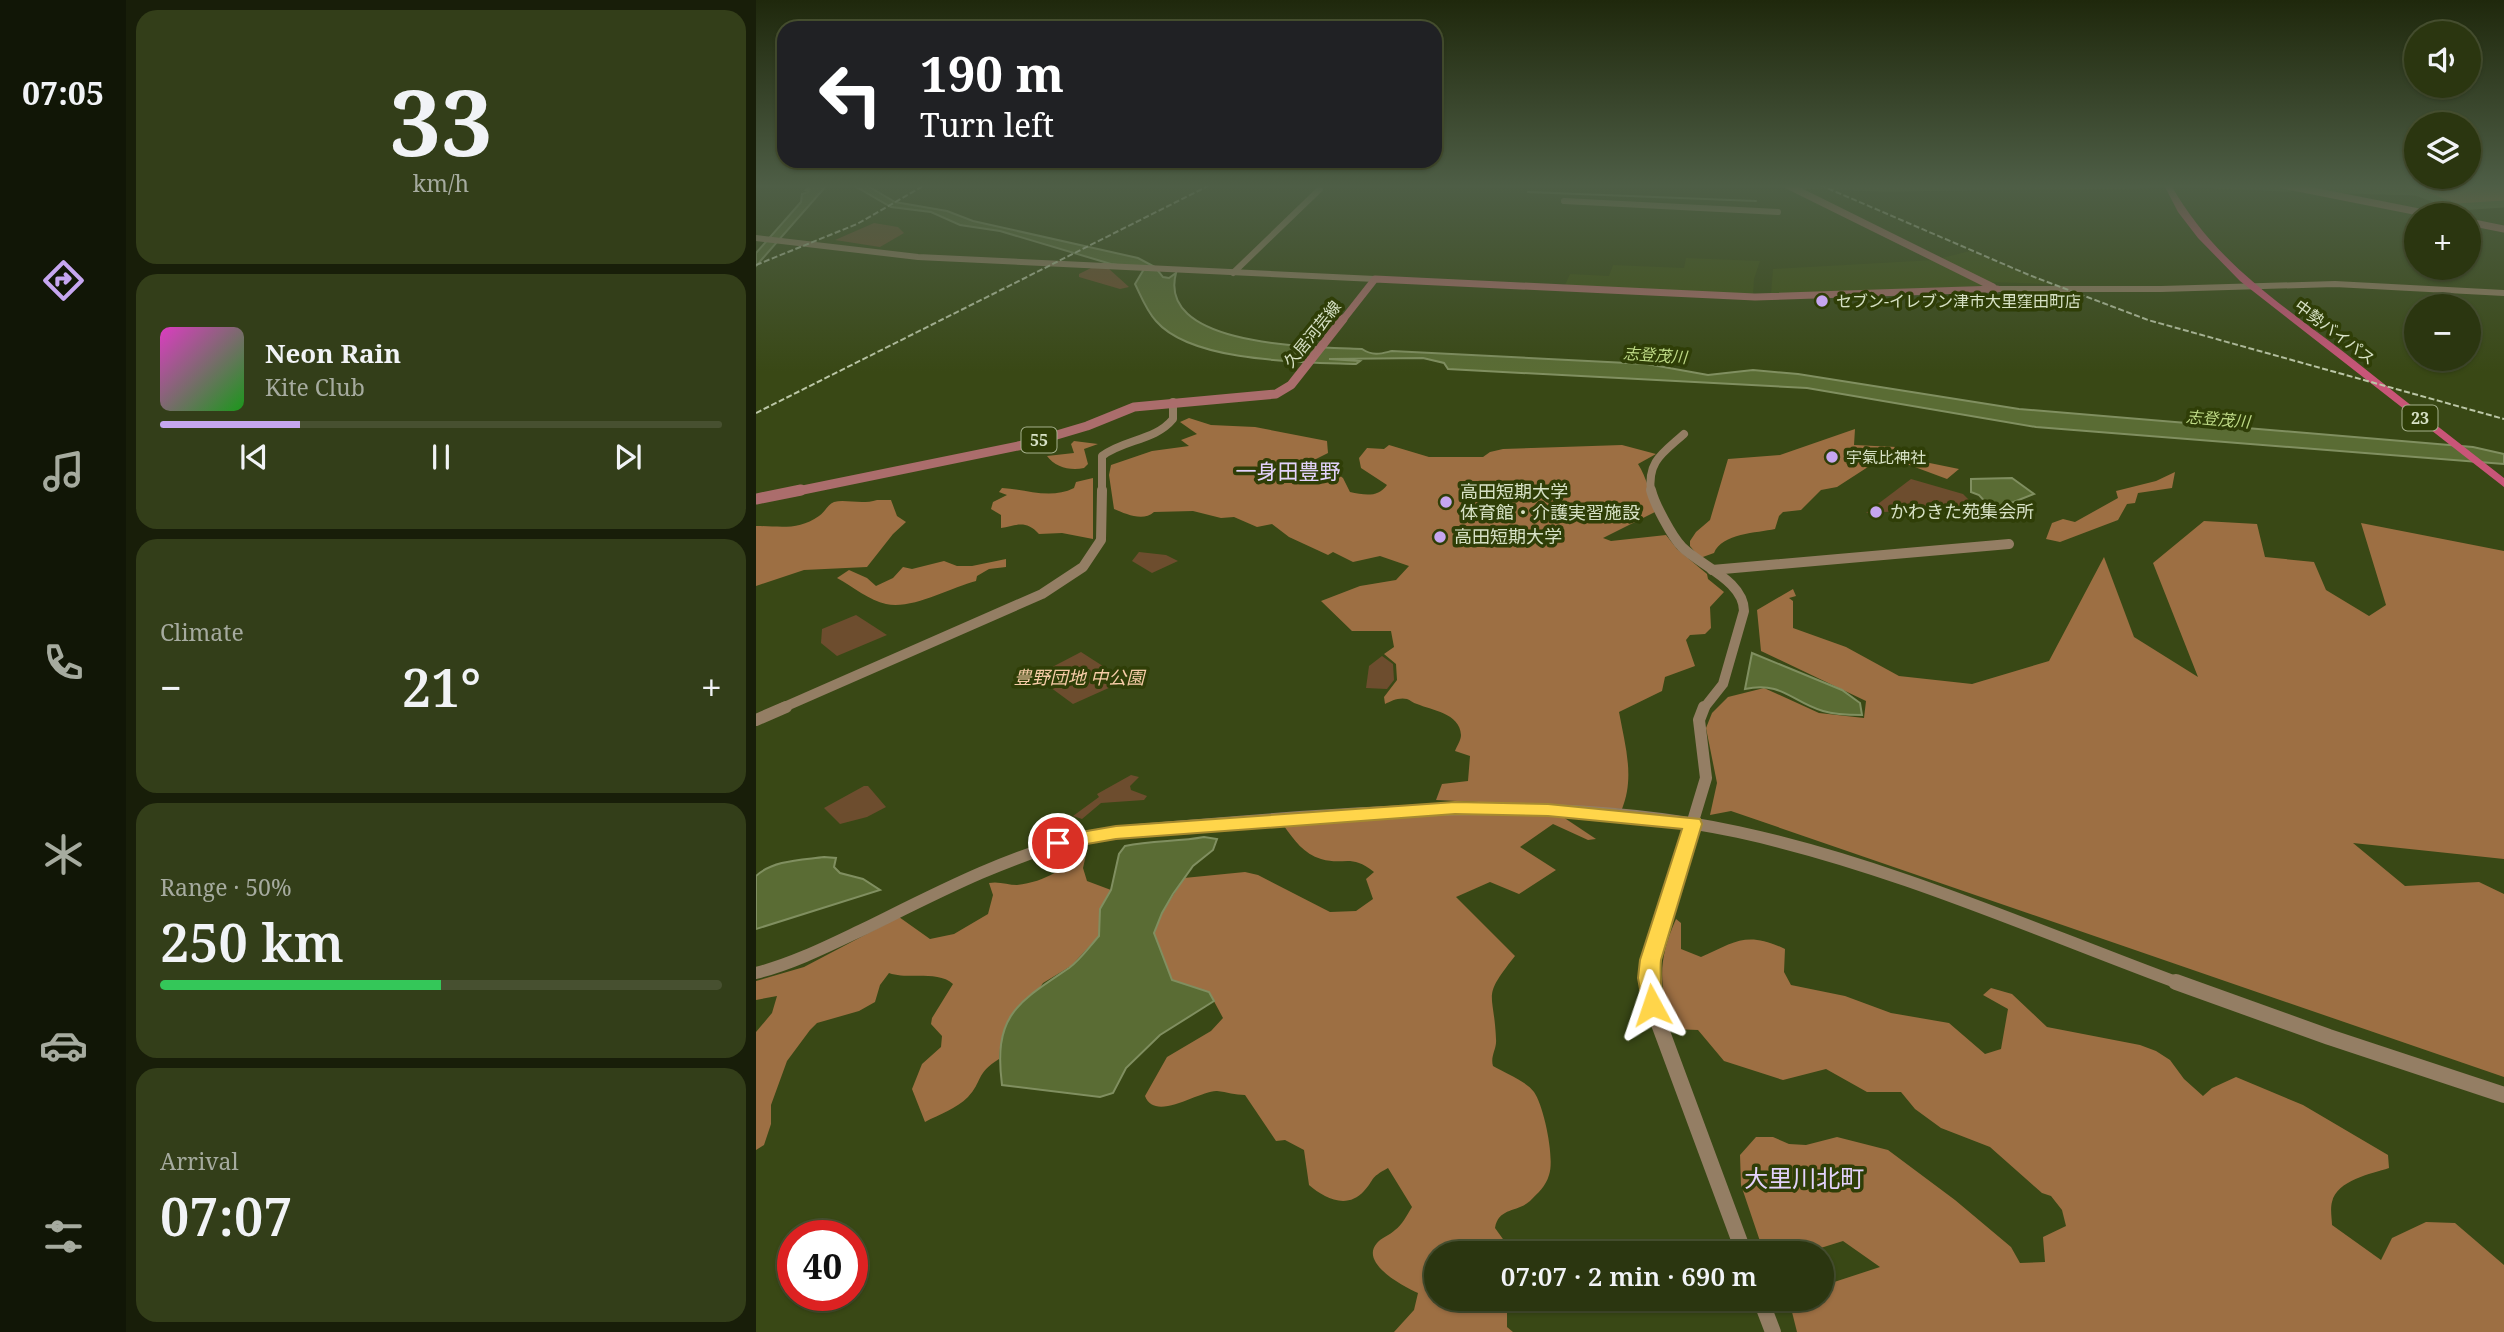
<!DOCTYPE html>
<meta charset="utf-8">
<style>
body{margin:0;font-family:"Noto Serif","Noto Sans JP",serif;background:#333e19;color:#f1f3f6;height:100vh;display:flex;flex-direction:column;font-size:26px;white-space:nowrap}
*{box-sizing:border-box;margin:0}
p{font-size:23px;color:#a6ab9f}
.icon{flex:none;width:38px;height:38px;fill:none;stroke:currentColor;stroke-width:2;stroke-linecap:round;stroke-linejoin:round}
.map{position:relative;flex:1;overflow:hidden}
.details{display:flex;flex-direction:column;gap:10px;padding:10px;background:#181e09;width:630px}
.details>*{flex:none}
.hud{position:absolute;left:21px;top:21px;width:665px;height:147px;border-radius:21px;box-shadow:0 2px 5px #0004,0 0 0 2px #475030;background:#202124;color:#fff;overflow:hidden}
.controls{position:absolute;left:1648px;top:21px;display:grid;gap:14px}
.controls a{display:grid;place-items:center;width:77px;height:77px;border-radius:50%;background:#2b3610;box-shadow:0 2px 5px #0004,0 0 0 2px #475030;font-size:35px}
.speed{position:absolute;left:21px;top:1220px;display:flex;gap:14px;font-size:35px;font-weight:700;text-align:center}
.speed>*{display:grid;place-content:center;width:91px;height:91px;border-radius:50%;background:#2b3610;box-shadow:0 2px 5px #0004,0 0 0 2px #475030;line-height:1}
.speed .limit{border:10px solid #d22;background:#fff;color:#111}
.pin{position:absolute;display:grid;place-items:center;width:60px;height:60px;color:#fff;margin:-30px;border:4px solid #fff;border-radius:50%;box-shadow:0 2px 7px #0007}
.me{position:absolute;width:77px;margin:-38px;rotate:355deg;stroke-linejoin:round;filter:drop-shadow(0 0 5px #0008)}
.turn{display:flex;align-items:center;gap:24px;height:147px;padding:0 28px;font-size:32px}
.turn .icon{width:91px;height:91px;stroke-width:2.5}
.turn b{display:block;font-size:49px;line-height:60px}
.big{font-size:52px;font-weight:600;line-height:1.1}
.details .widget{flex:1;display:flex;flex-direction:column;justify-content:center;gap:10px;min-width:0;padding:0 24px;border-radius:21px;background:#333e19}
.details .dial{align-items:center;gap:0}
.dial b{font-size:91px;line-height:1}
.song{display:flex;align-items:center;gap:21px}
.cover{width:84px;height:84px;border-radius:10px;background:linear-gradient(135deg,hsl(310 70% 55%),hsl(120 70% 35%))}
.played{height:7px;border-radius:4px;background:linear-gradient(90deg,#c6a6f0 25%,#475030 25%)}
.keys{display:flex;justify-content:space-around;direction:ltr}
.heat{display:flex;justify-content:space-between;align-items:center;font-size:38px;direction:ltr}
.charge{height:10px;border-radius:5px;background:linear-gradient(90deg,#34c759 50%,#475030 0)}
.trip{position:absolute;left:668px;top:1241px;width:410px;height:70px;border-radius:35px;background:#2b3610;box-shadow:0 2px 5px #0004,0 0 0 2px #475030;font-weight:600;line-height:70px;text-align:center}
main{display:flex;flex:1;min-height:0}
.tabs{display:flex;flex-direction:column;width:126px;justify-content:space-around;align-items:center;background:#111606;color:#a6ab9f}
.tabs .icon{width:49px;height:49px}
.tabs .on{color:#c6a6f0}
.tabs b{font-size:32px;color:#f1f3f6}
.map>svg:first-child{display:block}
.built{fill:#405114}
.green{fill:#6d4d2e}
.forest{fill:#9d6f43}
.water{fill:#5a6c34;stroke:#808f60;stroke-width:2}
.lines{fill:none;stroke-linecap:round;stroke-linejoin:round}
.stream{stroke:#808f60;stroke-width:2}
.river{stroke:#5a6c34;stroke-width:7}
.secondary-far4{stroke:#947e64;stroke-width:6}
.secondary-far3{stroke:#947e64;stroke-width:8}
.secondary-far2{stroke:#947e64;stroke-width:10}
.secondary-far1{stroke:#947e64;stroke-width:12}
.secondary{stroke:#947e64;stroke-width:16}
.primary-far2{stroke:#ab6d6c;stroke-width:7}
.primary-far1{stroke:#ab6d6c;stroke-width:9}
.primary{stroke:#ab6d6c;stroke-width:11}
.highway{fill:#c95578;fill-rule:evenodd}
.rail{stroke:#bbc6a6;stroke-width:2;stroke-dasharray:6 2.5;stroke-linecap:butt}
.route{fill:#ffd54a;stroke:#a68a30;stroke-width:2}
.poi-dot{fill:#c6a6f0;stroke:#2f3e07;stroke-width:2.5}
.labels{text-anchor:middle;stroke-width:7;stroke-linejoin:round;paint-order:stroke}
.far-poi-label{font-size:16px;fill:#d7e1c5;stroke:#2f3e07;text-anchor:start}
.far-street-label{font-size:16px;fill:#d7e1c5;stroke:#2f3e07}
.far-water-label{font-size:16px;font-style:italic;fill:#bdd985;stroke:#2f3e07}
.shield{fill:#2f3e07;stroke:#a5b08c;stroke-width:2}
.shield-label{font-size:16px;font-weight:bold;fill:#d7e1c5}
.poi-label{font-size:18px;fill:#d7e1c5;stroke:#2f3e07;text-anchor:start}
.park-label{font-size:18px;font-style:italic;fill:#f6cca7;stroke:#2f3e07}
.quarter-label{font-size:21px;fill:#e3d2fc;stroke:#2f3e07}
.near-quarter-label{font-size:24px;fill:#e3d2fc;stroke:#2f3e07}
</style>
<main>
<nav class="tabs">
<b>07:05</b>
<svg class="icon on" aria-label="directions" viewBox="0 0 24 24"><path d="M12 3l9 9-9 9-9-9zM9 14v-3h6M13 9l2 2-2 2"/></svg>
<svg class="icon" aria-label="music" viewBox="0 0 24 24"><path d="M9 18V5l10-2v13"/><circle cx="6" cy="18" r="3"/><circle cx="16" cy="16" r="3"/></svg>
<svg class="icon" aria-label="phone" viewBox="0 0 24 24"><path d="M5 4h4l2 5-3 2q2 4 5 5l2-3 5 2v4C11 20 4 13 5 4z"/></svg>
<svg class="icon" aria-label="climate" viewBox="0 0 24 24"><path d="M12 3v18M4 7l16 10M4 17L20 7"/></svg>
<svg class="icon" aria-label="car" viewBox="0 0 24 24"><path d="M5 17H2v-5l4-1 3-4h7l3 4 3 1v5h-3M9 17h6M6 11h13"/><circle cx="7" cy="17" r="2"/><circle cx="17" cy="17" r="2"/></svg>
<svg class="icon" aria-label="filters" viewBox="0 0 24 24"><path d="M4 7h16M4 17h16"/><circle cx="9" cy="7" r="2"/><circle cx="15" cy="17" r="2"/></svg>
</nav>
<section class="details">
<div class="widget dial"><b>33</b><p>km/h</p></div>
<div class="widget">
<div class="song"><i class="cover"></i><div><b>Neon Rain</b><p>Kite Club</p></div></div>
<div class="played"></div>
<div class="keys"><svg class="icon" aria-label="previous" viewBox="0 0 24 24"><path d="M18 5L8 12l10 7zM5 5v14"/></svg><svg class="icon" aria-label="pause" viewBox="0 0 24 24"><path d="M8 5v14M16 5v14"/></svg><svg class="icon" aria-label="next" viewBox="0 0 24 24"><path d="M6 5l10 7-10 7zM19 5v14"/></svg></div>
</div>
<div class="widget"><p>Climate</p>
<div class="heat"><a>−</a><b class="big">21°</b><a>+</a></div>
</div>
<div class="widget"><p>Range · 50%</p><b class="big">250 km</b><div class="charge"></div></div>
<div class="widget"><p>Arrival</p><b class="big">07:07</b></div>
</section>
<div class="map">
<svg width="1748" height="1332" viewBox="0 0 1748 1332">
<rect width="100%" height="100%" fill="#394815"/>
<g class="built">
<polygon points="1214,251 1293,284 1233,282 1182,259"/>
<polygon points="930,258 1004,261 998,279 997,295 808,287 814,274 853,276 857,265 928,268"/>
<polygon points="1178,260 1228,286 1015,294 1017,269"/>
</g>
<g class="green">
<polygon points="118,223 142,227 148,233 124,247 79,240"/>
<polygon points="337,267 352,268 373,287 364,289 323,277 323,274"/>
<polygon points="1155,479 1207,494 1220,507 1110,513"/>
<polygon points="383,552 410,555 422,561 396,573 376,561"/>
<polygon points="100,615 131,635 81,656 65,643 66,629"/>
<polygon points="325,652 367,679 366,682 317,704 279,676"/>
<polygon points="626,656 637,664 638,680 631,689 610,688 613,666"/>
<polygon points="375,775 383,777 374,786 375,790 391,796 388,800 345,803 326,819 317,816 343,797 341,794"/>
<polygon points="108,786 112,786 130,807 111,817 84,824 68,808"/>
</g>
<g class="forest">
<polygon points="1651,185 1748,185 1748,204 1698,207 1652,191"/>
<path d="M433,418L455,425L499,427L571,441L572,453L544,467V471L555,479L580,473L587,478L594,492C608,495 622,498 631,485L605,468L603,458L611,448L628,449L633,445L673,457H727L734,452L747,449L866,445L900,454L882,464C891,478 894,495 901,511L847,538L855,541L910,535L921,549L951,574L952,579L968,592L954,607L955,628L949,634L934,635L930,640L939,666L909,677L906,691L863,712C869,745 879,777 866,809L680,800L686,784L712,781L714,756L699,751C701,746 705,740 705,735C704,713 675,710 661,704C657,703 654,700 651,699C643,697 635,701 629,704L628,697L641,680L640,664L628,654L638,647L635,631H596L565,601L604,586L640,580L653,566L624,556L597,562L577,552L572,555L533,537L516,524L501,527L478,517L465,518L437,511L398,512C387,522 370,514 358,509L353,475L355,465L396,451L433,446L425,440L441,434L424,422Z"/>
<path d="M1099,429L1098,445L1140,447L1153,453L1159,460L1203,469L1191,479L1148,463L1115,465L1081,487L1065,490L1045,510L1027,512L1023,516L1019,529C1001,533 966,533 958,553L944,558L934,546V541L940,532L954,520L972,459L1024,455Z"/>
<path d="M318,441L342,444L328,449L332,464L328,468C314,471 299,467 291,456L318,453L315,444Z"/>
<polygon points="1419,472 1416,488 1382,493 1379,503 1371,504 1362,520 1304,542 1290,539 1296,523 1307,519 1319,522 1362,498 1360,491 1400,481"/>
<path d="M337,478V539L306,533L283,534C269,519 260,526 245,528V515L235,509L237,502L251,495L243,492L246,488C270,489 294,500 318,488L320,482Z"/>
<path d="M121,500H135L141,516L150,522L137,534L111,567L48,570L0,586V526C23,526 42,531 63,516C69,512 71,505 78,502C90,499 105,505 121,500Z"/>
<polygon points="1448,521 1501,524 1509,557 1558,562 1570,590 1613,616 1630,605 1605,523 1748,551 1748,859 1597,843 1649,886 1723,882 1748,894 1748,1077 975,811 954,815 961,783 950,728 956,713 972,697 1008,688 1063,713 1108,718 1110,701 1005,651 1001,610 1037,589 1040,596 1033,598 1037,601 1037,628 1090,647 1143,676 1216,684 1293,661 1348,557 1378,637 1442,677 1397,563"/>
<path d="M250,559V567L233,569L221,576L220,581C194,588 155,610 130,604C114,601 96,586 81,578L93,570L111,578L120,586L137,578L147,567L156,569L188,561L201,566H216Z"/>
<path d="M713,810L807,817L840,839L832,840L797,824L764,847L800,870L763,894L734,882L700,897L759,956C725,999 738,990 740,1039C741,1049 734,1056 737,1066C749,1073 770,1081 778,1092C788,1106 799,1159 793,1175C790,1186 782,1193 774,1201C761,1213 743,1207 739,1228L757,1253H681V1298L751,1299V1327L757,1332H638L658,1310L662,1293C648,1287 603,1263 621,1243C625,1238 634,1235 639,1230C646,1225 651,1215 656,1207L632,1168C612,1179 620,1178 608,1191C591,1210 568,1198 553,1185L548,1150L529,1140L520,1141L489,1095C479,1095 471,1092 461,1091C444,1090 399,1123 389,1096L411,1057L455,1031L467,1018L453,992L416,980L398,933L406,913L428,878L489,872L502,875L574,912L600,911L617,899L610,879L618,872C594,853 589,866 565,859C548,854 538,840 528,826Z"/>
<path d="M331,850L327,868L331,881L355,890L344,910L343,936L315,966L287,983L244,1048L243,1059C219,1074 227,1081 212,1097C200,1109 184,1114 169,1122L156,1089L166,1064L185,1047L186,1036L175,1024L176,1018L197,984C181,970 152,980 133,973L124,985L119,1002L103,1011L61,1023L54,1030L31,1061L15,1105V1124L8,1145L0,1150V1032L16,1013L21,996L0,1000V981L48,967L143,917L174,939L198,934L232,914L237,895L233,883C243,881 252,885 261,885C290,882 310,867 331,850Z"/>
<path d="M920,919L925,923V949L945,957C980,941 991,931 1029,949L1028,972L1035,985L1089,996L1135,1013L1193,1023L1229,1054L1245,1049L1252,1009L1227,995L1235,988L1256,994L1291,1027L1384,1045L1400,1051L1414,1060L1428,1079L1447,1096L1456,1088L1480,1077L1547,1105L1632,1155L1633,1168C1615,1174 1581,1180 1576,1202C1574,1209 1576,1219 1576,1225L1625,1260L1636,1238L1670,1222L1699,1223L1748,1265V1332H1041L1036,1312L1049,1299L1066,1298V1286L1124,1267L1087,1241L1055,1251L1008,1253L985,1185L984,1155L1000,1137H1017L1033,1144L1050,1145L1081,1137L1132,1150L1199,1200L1255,1247L1264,1263L1289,1262L1287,1237L1310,1226L1306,1210L1295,1196L1286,1193L1234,1147L1185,1128L1159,1109L1145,1092H1111L1070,1069L1027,1080L968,1061L942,1030L917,1029C903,985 901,962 920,919Z"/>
</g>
<g class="water">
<polygon points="56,185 71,185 0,266 0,253 45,202 46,194 52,192 53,190 50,190"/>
<path d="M97,185H110L139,202L191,211L217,221L382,258L399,267L407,277L413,278L420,273C400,348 562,347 606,349C618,357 627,353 636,351L891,364L952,375L997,370L1042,374L1263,409L1717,447L1748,454V464L1280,427L1051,388L692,369L688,363L667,358L573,359L604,361L600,364C548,362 436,363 400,321C390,310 385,296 379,284L388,269L355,264L244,231L204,225L175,212L135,207Z"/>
<polygon points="1256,478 1278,494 1250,505 1251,517 1243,517 1223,495 1215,492 1215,479"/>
<path d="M996,653L1086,690L1104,703L1106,715C1094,715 1080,715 1067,711C1036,702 1026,681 989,689Z"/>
<path d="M448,837L461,839L457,850L437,866L417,894L406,913L398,933L416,980L453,992L458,1001L404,1035L370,1068L357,1093L344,1097L246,1085C237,1015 261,1003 313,968C324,960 334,946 343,936L344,909L355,890L363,854L369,846C396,840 421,842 448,837Z"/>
<path d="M68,857L80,858L78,867L84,873L107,879L124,890L0,929V876C17,860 46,860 68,857Z"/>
</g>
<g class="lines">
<polyline class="stream" points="772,192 1000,201"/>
<g class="river">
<polyline points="1035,185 1129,188 1389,185"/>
<polyline points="1457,185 1533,188"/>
<polyline points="1558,189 1660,192 1701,207 1748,204"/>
</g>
<g class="secondary-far4">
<polyline points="808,201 1022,212"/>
<polyline points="0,238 162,257 619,279"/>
<polyline points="477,273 564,189"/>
<polyline points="1241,289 1405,289 1579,284 1748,293"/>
</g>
<g class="secondary-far3">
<path d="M346,492V456C368,439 399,441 417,419V402"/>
<path d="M895,492C891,461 907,453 928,434"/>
</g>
<g class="secondary-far2">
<path d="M895,490C898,503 916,537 926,547C945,566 988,581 988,611L967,684L948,708"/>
<polyline points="956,570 1253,544"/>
<polyline points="26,708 286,594 327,567 345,540 346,490"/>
</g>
<g class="secondary-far1">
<polyline points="0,720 30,707"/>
<path d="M0,973C39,963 74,945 110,928C179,894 247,858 322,839C354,831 386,830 418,827C460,824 502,820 544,817C689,807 839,801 982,832C1134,865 1279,930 1425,984"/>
<polyline points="893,984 895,960 950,778 943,720 948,707"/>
</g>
<g class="secondary">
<polyline points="893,982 896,1005 988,1253"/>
<polyline points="1420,982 1573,1037 1748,1095"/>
<polyline points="1004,1298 1017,1332"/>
</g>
<g class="primary-far2">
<polyline points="1031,185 1237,287"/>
<polyline points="1527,185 1678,215"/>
<polyline points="1713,222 1748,229"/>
<polyline points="586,321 619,279 999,297 1241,289"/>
</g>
<polyline class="primary-far1" points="37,492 267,445 331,426 378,407 520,394 535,385 587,319"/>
<polyline class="primary" points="0,499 45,490"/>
<path class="highway" d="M1408,185H1415C1459,262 1521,301 1589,353C1642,395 1695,437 1748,478V487L1484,281L1442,238L1422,212Z"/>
<g class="rail">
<polyline points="1064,185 1273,275 1392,320 1748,419"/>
<polyline points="0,265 101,224 169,185"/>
<polyline points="0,413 454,185"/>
</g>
</g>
<linearGradient id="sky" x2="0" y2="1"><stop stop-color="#1f280c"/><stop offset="0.5" stop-color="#4e5e46"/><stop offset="1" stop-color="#4e5e46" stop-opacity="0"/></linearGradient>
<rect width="1748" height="372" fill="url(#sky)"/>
<path class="route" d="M699,802L792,804L944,819L946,824L905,960C903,974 908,1001 904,1011L896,1013L888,1011L882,978L884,960L926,829L792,816L699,814L360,839L302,849L296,848L293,843L296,838L302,836L360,826Z"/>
<g class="poi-dot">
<circle cx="1066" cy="301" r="7"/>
<circle cx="1076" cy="457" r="7"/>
<circle cx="690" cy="502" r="7"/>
<circle cx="1120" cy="512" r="7"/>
<circle cx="684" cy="537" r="7"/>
</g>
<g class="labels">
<g class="far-poi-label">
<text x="1080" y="307">セブン-イレブン津市大里窪田町店</text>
<text x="1090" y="463">宇氣比神社</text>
</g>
<g class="far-street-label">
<text transform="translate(1579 332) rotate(37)" y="6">中勢バイパス</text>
<text transform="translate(556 334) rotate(-51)" y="6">久居河芸線</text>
</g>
<g class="far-water-label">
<text transform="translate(899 355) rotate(4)" y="6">志登茂川</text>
<text transform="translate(1462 419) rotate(5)" y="6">志登茂川</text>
</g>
<g class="shield">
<rect x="1646.5" y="405.5" width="35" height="25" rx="5"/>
<rect x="265.5" y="427.5" width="35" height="25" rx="5"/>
</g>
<g class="shield-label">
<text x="1664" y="424">23</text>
<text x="283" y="446">55</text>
</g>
<g class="poi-label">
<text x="704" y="498">高田短期大学<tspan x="704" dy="21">体育館・介護実習施設</tspan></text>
<text x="1134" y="518">かわきた苑集会所</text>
<text x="698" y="543">高田短期大学</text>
</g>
<g class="park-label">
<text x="323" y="684">豊野団地 中公園</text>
</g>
<g class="quarter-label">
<text x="532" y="479">一身田豊野</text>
</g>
<g class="near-quarter-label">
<text x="1048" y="1187">大里川北町</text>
</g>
</g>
</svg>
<div class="controls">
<a><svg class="icon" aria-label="sound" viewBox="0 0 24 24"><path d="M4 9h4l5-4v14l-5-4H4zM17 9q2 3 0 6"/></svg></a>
<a><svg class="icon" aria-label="layers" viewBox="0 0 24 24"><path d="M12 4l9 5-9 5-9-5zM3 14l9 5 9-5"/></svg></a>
<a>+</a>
<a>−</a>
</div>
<div class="speed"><div class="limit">40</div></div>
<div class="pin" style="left:302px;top:843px;background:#d93025"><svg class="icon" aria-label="arrive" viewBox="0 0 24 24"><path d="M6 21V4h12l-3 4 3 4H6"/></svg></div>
<svg class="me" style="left:896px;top:1005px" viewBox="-20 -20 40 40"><path d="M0-17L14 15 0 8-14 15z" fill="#ffd54a" stroke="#fff" stroke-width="4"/></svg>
<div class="trip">07:07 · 2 min · 690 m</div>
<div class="hud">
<div class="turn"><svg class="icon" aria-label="left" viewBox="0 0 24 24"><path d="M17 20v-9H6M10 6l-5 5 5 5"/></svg><div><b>190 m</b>Turn left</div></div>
</div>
</div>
</main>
